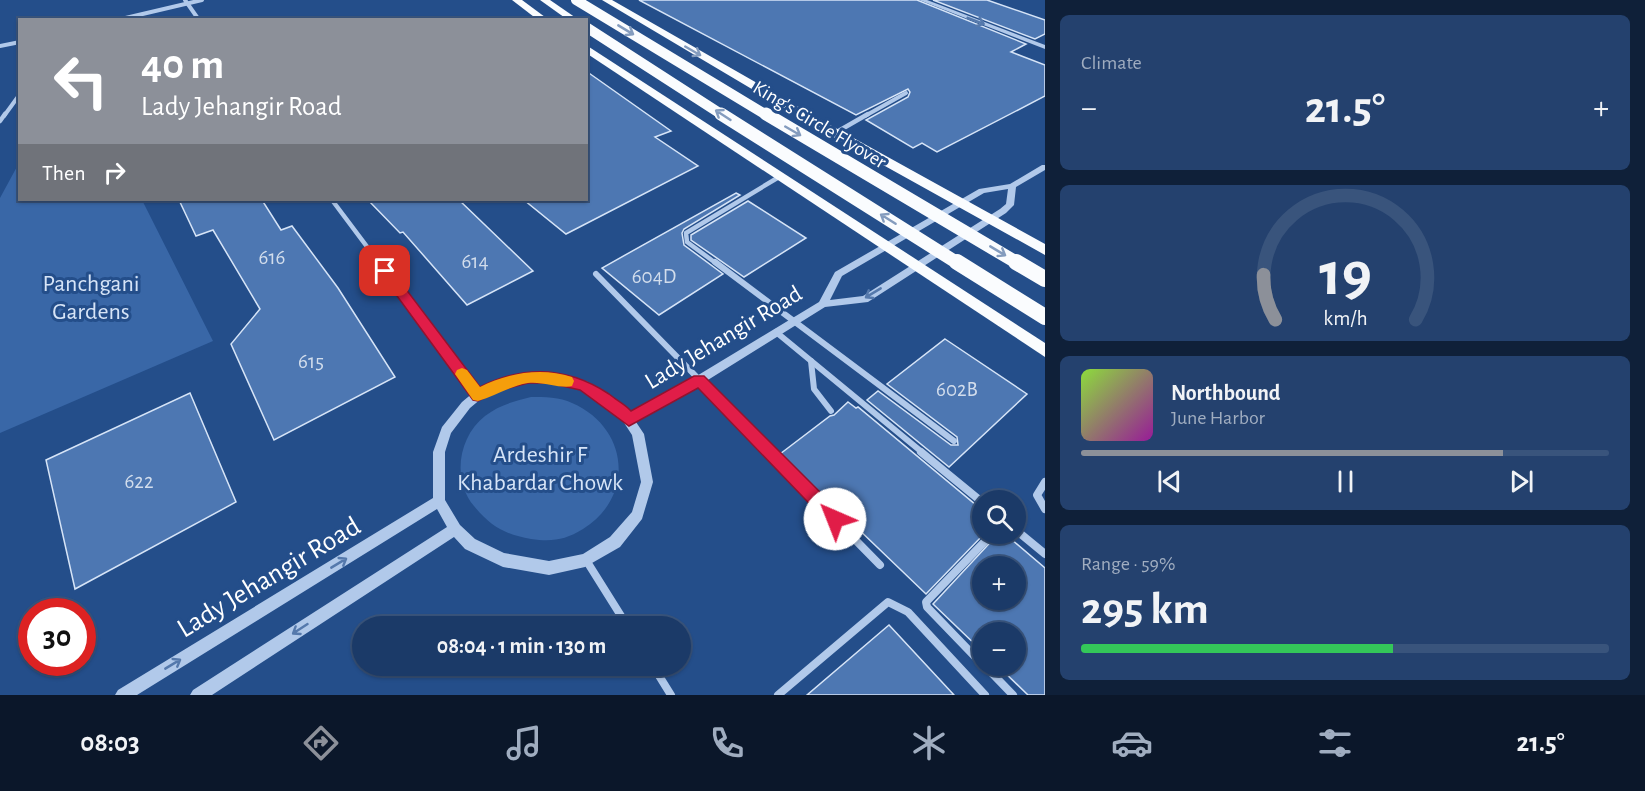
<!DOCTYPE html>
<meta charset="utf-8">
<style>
body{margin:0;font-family:"Alegreya Sans",sans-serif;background:#24416e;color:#f1f3f6;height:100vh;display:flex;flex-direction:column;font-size:22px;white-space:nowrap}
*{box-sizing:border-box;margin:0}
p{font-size:20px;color:#a0adc0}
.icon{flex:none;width:33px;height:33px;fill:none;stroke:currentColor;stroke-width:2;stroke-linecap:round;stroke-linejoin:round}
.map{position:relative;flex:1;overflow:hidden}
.panel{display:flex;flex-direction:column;gap:15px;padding:15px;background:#0f2039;width:600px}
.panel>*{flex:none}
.banner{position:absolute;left:18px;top:18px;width:570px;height:183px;border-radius:0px;box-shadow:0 2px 4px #0004,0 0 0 2px #39547c;background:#8c9099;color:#fff;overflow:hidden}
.buttons{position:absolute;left:972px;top:490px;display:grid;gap:12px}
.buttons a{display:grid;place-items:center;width:54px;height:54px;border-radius:50%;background:#1b3a68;box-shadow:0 2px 4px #0004,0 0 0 2px #39547c;font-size:30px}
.speed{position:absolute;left:18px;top:598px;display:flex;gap:12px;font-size:30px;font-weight:700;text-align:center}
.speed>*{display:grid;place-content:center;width:78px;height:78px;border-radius:50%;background:#1b3a68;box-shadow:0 2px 4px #0004,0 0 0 2px #39547c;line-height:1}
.speed .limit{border:9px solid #d22;background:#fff;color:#111}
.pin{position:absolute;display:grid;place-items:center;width:51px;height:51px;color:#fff;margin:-26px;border-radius:12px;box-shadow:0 3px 9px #0006}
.me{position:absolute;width:66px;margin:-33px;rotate:316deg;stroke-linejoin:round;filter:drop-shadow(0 0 4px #0008)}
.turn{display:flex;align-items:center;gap:21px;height:126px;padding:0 24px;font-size:27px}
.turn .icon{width:78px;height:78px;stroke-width:2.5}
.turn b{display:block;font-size:42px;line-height:51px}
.then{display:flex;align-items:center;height:57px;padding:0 24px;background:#0003;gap:12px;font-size:22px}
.big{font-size:45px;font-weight:700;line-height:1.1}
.panel .card{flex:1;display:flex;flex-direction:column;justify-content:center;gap:9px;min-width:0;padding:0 21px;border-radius:9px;background:#24416e}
.panel .dial{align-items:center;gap:0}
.dial svg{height:156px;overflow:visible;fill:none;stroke:#39547c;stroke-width:7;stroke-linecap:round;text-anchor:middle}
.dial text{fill:#f1f3f6;stroke:none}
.song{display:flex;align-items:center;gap:18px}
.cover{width:72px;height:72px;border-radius:9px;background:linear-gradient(135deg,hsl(90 70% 55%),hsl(300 70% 35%))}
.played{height:6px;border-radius:3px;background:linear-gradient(90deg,#8c9099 80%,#39547c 80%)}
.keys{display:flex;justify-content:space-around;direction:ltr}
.heat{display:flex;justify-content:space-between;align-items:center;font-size:33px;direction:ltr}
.charge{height:9px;border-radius:4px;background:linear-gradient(90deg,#34c759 59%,#39547c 0)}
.trip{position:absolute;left:352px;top:616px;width:339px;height:60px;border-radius:30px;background:#1b3a68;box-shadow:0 2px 4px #0004,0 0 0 2px #39547c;font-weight:700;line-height:60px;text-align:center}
.tabs{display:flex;height:96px;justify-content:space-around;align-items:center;background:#0b172a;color:#a0adc0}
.tabs .icon{width:42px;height:42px}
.tabs .on{color:#8c9099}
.tabs b{font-size:27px;color:#f1f3f6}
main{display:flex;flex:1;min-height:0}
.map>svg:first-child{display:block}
.green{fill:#3967a7}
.building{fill:#4d77b2;stroke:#d6e4f7;stroke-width:1.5;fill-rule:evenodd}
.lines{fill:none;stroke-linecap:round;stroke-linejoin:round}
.minor-far3{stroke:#b1c9ea;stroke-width:4}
.minor-far2{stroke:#b1c9ea;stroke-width:4.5}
.minor-far1{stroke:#b1c9ea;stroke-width:6}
.minor{stroke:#b1c9ea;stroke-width:8}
.tertiary{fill:#b1c9ea;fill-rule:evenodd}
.trunk{fill:#fafcfe;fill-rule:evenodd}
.trunk-bridge-far2{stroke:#fafcfe;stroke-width:10}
.trunk-bridge-far1{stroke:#fafcfe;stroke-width:13}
.trunk-bridge{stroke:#fafcfe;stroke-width:16}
.oneway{stroke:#5579ac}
.oneway2{stroke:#849cbe}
.route{fill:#e11d48;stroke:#92132f;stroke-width:1.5}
.slow{fill:#f59e0b}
.labels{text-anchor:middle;stroke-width:6;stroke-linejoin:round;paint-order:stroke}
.far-street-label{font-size:20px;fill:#fff;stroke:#244e8a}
.number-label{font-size:21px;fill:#d2ddec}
.park-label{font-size:24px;fill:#d6e4f7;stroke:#244e8a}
.street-label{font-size:24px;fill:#fff;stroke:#244e8a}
.near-street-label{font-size:28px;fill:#fff;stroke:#244e8a}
</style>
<main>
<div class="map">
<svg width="1045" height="695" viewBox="0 0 1045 695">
<rect width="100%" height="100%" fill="#244e8a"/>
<g class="green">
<polygon points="19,163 20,200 142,200 213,341 0,433 0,198"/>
<path d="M531,397C544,397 560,397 572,403C628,427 636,496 583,529C565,540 552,542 531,539C506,535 490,526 474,506C452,480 458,437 485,416C499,405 515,401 531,397Z"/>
</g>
<g class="building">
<polygon points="639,0 917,0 1026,44 1011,52 1045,65 1045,96 937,152 922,143 913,148 866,120 908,97 910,92 908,89 856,115"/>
<polygon points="933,0 987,0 1045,20 1045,34 1035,39"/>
<polygon points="586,71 671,131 655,137 698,166 566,234 524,200 586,200"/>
<polygon points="736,193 740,195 684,229 682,233 684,245 723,274 659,315 602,268"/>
<polygon points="179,200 262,200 281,230 292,226 338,288 395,377 274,440 231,344 260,309 213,230 196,236"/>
<polygon points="368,200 459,200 533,271 467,305 403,232 400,233"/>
<polygon points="748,201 806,238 744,277 691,240 691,235"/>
<polygon points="945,339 1027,394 949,467 867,400 878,391 951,445 958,445 957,437 887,384"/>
<polygon points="190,393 236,502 75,589 46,460"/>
<polygon points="848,402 856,408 858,407 982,510 984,534 926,594 780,454 830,416 834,415"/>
<path d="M998,534H1005L1045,568V695H1028L998,666H1016V633H982V651L933,604ZM982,567H1016V600H982Z"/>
<polygon points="889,625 954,695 807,695"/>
</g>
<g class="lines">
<g class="minor-far3">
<polyline points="185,0 199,20"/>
<polyline points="117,20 202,0"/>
<polyline points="0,46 20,42"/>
<polyline points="4,116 20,94"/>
<polyline points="865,116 906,93"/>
</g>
<g class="minor-far2">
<polyline points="0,121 5,114"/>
<polyline points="835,133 868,114"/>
<polyline points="332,200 380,264"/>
<polyline points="717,264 687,242 686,233 779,177"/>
</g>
<g class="minor-far1">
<polyline points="379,262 478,395"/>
<polyline points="715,262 954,441"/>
<polyline points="596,274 771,453"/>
<polyline points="776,332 923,453"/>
<polyline points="811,361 814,389 831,411"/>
</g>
<g class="minor">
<polyline points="769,452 880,565"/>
<polyline points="921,452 982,502"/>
<polyline points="1045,482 1037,495 1045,509"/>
<polyline points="1016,530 1045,554"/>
<polyline points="586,560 628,627"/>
<polyline points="982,664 927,607 926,602 992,534"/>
<polyline points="653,666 671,695"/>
<polyline points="985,666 1013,695"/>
<polyline points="778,695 888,602 908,612 985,695"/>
</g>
<g class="tertiary">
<polygon points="919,0 927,0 1045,45 1045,49"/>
<path d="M1042,165H1045V170L1016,187L1014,205L1006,213L868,302L825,307L703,383L636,422L644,434L653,482L642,519L620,547L585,567L549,575L503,567L465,549L454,537L212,695H190L193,690L447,527L437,509L137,695H115L118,690L433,498V452L442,427L462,402L474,392L491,384L528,373H549L588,382L627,409L630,413L695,377L819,302L835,272L979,189L1010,184ZM1008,189L1006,204L1000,209L863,296L830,300L842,276L984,193ZM528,381H549L581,389L619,415L632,435L641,482L632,512L610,537L583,554L549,561L504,553L475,539L460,525L445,500V452L451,433L470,408L482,398L498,391Z"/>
</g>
<g class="trunk">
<polygon points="512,0 522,0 549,20 538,20"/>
<polygon points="540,0 550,0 579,20 568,20"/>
<polygon points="602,0 612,0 839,130 1045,244 1045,255 831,136"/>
<polygon points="586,45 1045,343 1045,357 586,53"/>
</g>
<g class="trunk-bridge-far2">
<polyline points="576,0 768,116"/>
<polyline points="586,27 724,116"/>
</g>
<g class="trunk-bridge-far1">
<polyline points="721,114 959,264"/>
<polyline points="766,114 1019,264"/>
</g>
<g class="trunk-bridge">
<polyline points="957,262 1045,317"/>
<polyline points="1016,262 1045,279"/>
</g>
</g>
<defs><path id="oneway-shaft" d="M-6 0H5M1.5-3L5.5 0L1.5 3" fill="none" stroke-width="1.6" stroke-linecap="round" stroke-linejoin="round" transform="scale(1.5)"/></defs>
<g class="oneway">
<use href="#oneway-shaft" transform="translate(976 21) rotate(21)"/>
<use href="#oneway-shaft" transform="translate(873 293) rotate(149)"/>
<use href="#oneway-shaft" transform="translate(339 563) rotate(-31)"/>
<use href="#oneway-shaft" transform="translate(300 629) rotate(147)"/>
<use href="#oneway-shaft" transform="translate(173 664) rotate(-31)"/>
</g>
<g class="oneway2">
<use href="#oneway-shaft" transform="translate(626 30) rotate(31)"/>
<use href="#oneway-shaft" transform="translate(693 51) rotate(30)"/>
<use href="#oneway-shaft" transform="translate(723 115) rotate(-147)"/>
<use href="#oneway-shaft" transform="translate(793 131) rotate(30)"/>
<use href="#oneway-shaft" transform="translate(888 219) rotate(-148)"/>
<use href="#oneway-shaft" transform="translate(998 251) rotate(31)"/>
</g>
<path class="route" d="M385,266L390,268L480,387C524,365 568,367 609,394C616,400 625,404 631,411L694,376H704L841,513L843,519L841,524L835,527L829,524L698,388L629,426L580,390L549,383H528L498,391L478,401L473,400L381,274L379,271Z"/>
<path class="slow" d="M462,368L467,370L480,387C508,373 541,367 572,377L574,381L572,386C561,389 542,381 528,383C510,386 495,396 478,401L473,400L455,374L457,370Z"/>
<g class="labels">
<g class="far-street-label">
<text transform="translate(820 124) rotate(31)" y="7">King's Circle Flyover</text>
</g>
<g class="number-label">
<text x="272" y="264">616</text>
<text x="475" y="268">614</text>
<text x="654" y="283">604D</text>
<text x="311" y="368">615</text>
<text x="957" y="396">602B</text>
<text x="139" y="488">622</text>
</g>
<g class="park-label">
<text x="91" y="291">Panchgani<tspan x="91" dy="28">Gardens</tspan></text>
<text x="540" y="462">Ardeshir F<tspan x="540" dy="28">Khabardar Chowk</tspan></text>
</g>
<g class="street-label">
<text transform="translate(723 337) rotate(-31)" y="8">Lady Jehangir Road</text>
</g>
<g class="near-street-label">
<text transform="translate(268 576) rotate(-31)" y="10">Lady Jehangir Road</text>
</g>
</g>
</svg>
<div class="buttons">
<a><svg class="icon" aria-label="search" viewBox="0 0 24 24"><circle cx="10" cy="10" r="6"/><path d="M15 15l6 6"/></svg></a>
<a>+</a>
<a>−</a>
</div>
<div class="speed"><div class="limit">30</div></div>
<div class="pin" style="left:385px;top:271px;background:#d93025"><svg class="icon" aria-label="arrive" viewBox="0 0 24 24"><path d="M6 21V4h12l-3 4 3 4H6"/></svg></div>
<svg class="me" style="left:835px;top:519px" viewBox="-20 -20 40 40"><circle r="19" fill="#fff"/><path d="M0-13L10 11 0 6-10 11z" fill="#e11d48"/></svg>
<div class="trip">08:04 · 1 min · 130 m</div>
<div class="banner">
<div class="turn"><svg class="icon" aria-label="left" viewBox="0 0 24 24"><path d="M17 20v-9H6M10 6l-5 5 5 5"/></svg><div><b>40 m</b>Lady Jehangir Road</div></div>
<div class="then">Then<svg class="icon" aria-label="right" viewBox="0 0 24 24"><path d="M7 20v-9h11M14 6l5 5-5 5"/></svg></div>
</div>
</div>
<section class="panel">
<div class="card"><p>Climate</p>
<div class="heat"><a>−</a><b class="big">21.5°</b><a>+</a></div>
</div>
<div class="card dial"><svg viewBox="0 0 100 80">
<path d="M14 69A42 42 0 1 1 86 69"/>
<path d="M14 69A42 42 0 0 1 8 46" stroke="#8c9099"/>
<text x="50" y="56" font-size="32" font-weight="700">19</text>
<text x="50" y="72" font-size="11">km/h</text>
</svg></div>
<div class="card">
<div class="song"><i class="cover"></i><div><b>Northbound</b><p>June Harbor</p></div></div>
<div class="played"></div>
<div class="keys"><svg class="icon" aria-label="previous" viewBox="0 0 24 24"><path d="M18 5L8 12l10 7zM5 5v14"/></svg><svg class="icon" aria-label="pause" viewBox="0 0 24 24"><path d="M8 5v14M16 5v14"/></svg><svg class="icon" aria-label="next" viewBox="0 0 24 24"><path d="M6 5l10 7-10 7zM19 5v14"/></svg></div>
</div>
<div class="card"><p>Range · 59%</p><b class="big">295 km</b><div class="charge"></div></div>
</section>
</main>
<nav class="tabs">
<b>08:03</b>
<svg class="icon on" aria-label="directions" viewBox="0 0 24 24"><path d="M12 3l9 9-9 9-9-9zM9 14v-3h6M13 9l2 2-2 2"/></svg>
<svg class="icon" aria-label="music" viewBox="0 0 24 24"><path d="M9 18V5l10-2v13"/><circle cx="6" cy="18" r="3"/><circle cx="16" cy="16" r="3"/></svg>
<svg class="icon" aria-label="phone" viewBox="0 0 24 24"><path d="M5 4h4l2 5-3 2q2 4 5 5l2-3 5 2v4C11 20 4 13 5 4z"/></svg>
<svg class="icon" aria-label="climate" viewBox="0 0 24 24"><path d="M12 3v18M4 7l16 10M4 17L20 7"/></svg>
<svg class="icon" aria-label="car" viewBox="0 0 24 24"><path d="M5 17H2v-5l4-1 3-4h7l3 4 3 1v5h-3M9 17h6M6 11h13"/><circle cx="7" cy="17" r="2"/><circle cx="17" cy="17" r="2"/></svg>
<svg class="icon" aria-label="filters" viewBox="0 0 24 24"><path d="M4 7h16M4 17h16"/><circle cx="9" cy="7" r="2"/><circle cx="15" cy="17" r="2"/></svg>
<b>21.5°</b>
</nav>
